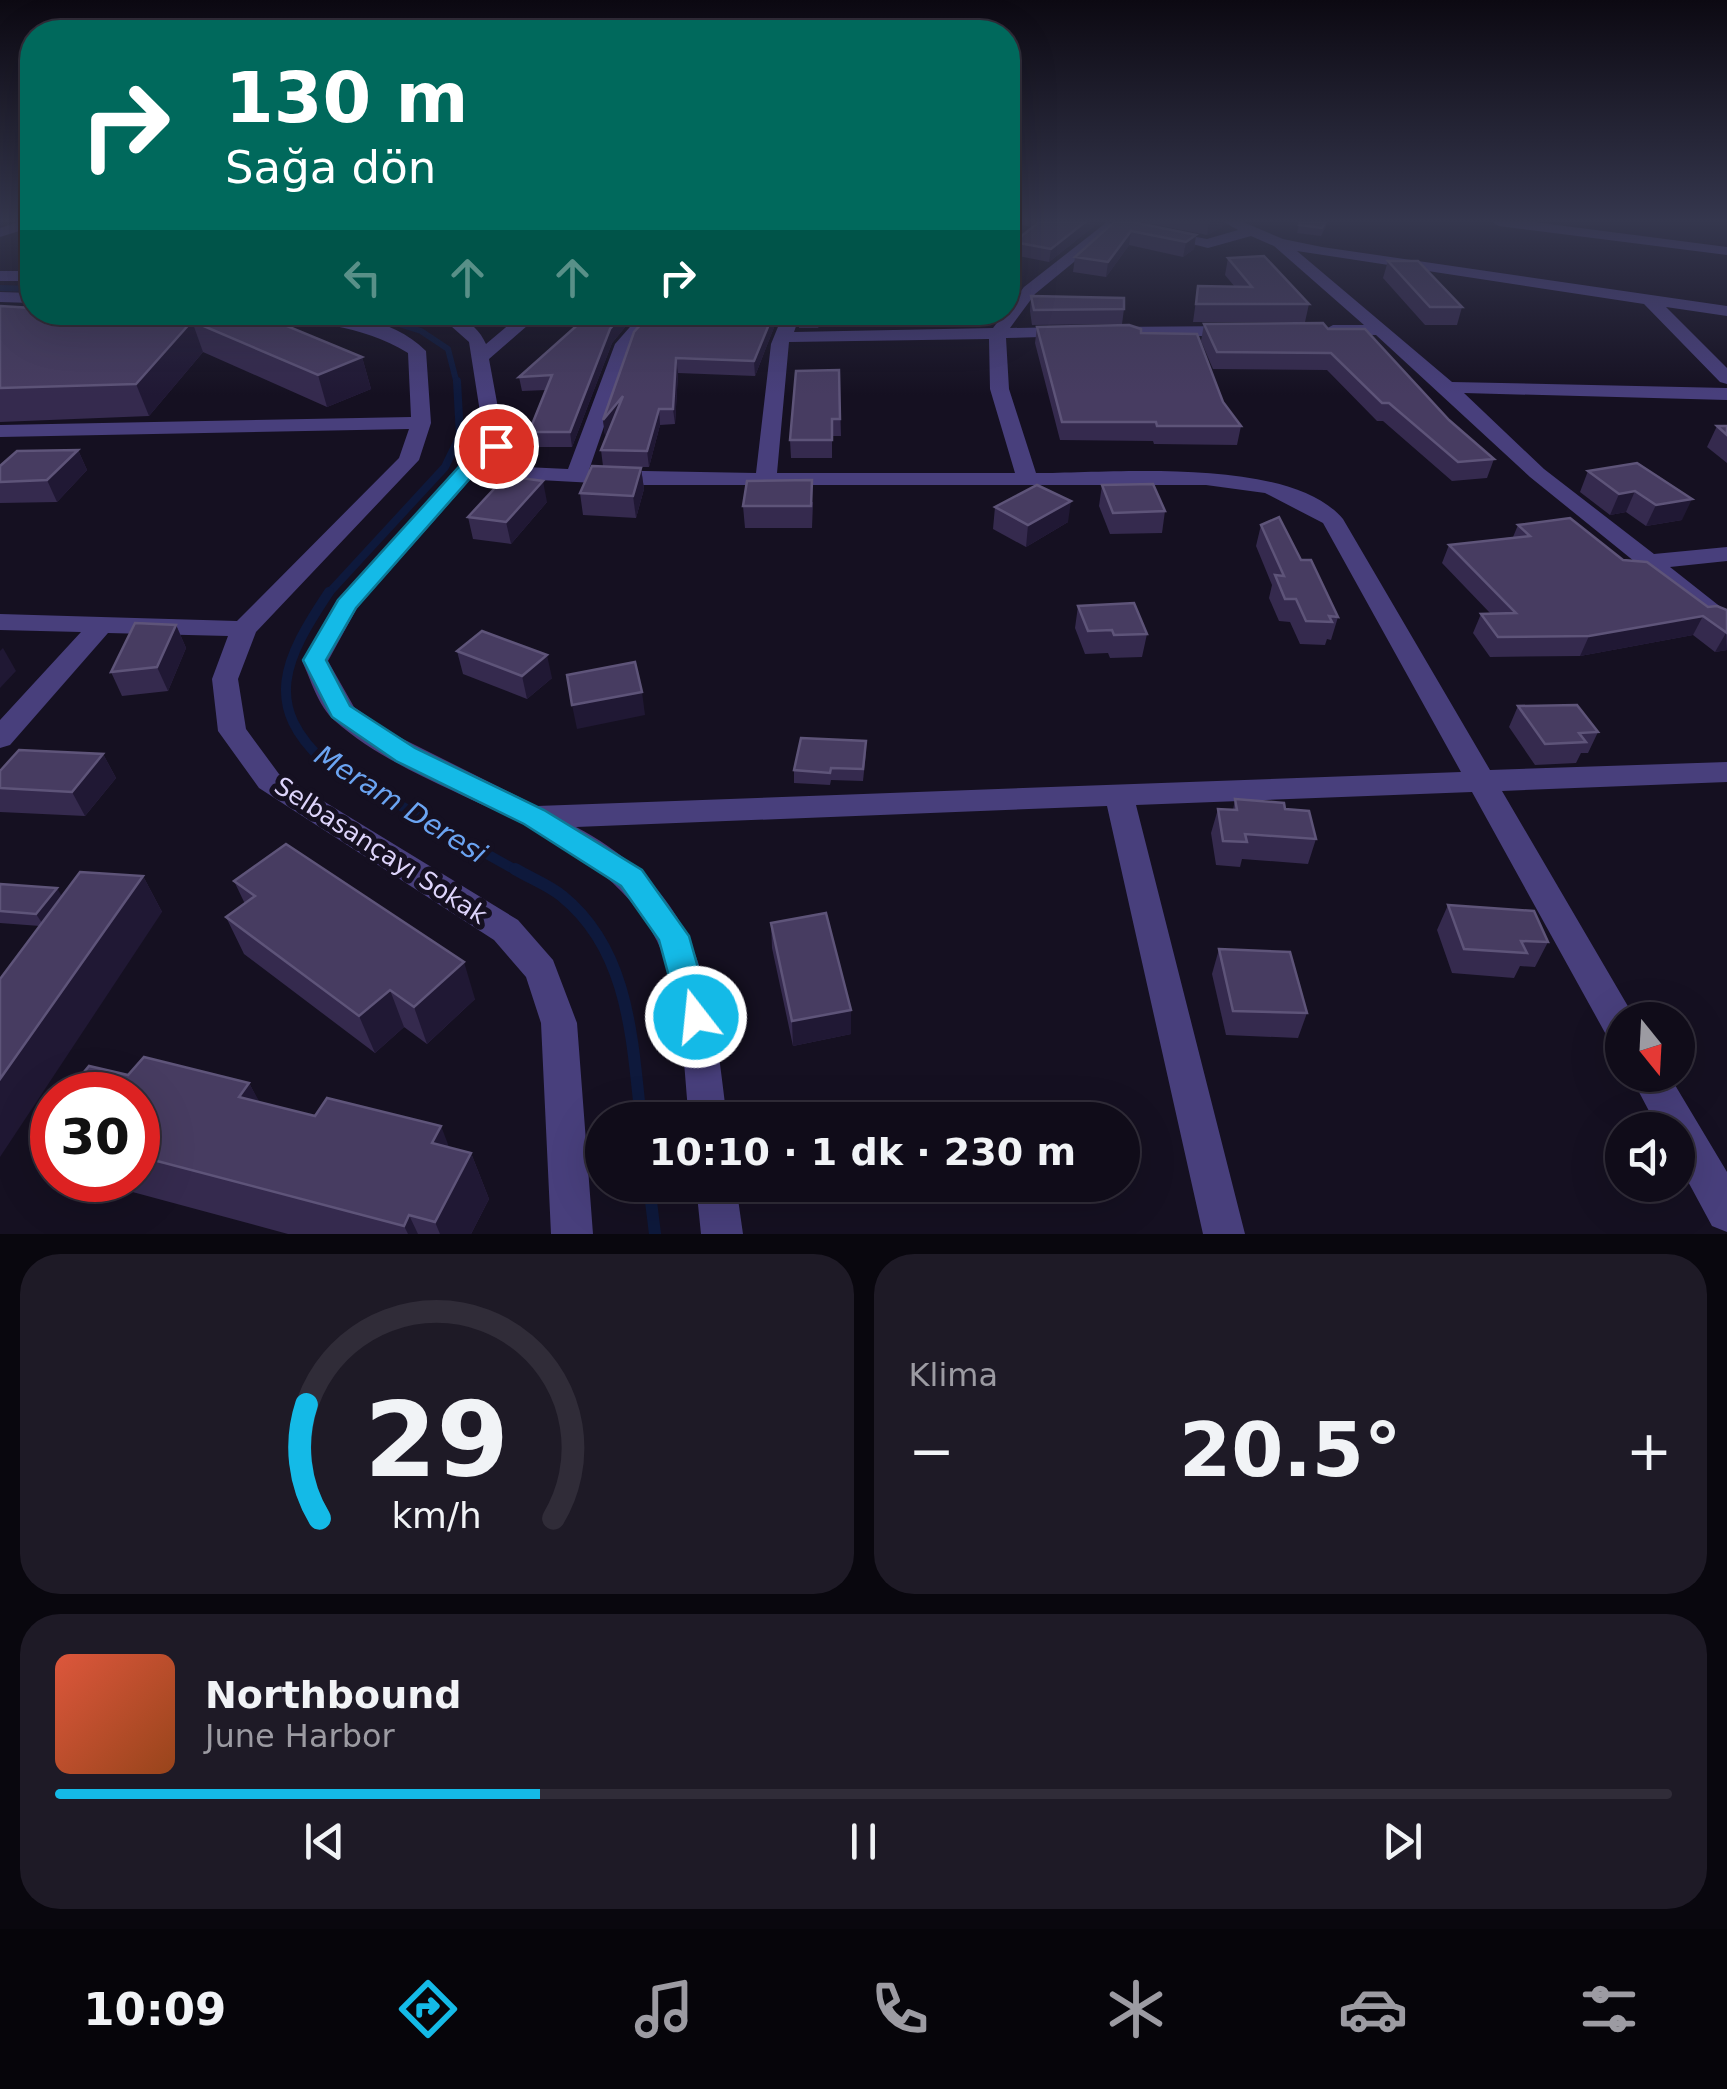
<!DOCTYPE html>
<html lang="tr">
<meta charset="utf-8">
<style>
body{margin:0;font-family:"DejaVu Sans",sans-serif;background:#1e1a26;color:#f1f3f6;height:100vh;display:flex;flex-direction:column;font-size:38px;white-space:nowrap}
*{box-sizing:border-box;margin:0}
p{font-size:32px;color:#9c9ba2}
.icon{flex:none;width:55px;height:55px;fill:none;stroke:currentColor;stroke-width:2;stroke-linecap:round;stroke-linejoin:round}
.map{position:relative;height:1234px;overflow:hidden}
.sheet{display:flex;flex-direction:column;gap:20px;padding:20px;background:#09070e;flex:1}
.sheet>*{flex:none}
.top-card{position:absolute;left:20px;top:20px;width:1000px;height:305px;border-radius:40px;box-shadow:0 10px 40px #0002,0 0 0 2px #302c38;background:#00695c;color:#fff;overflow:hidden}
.needle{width:65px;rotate:162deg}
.tools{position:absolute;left:1605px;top:1002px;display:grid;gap:20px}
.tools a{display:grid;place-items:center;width:90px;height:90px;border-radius:50%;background:#100c19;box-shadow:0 10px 40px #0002,0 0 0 2px #302c38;font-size:50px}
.speed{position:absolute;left:30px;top:1072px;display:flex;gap:20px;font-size:50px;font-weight:700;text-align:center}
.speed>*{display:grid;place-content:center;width:130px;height:130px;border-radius:50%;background:#100c19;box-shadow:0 10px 40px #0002,0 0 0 2px #302c38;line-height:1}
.speed .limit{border:15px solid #d22;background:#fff;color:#111}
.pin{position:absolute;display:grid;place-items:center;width:85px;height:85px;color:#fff;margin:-42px;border:5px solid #fff;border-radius:50%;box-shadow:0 2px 10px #0007}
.me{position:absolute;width:110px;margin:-55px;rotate:344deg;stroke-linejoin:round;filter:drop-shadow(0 0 8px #0008)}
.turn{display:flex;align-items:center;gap:35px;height:210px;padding:0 40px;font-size:45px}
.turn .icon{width:130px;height:130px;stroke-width:2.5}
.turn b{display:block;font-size:70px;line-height:85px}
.lanes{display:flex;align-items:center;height:95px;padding:0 40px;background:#0003;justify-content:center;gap:50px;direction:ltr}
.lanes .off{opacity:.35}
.big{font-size:75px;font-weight:600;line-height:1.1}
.sheet .widget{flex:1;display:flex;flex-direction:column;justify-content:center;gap:15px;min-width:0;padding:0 35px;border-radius:40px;background:#1e1a26}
.sheet .dial{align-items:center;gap:0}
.dial svg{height:260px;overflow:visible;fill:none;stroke:#302c38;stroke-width:7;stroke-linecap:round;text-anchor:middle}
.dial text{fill:#f1f3f6;stroke:none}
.song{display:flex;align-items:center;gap:30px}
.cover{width:120px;height:120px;border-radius:15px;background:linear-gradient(135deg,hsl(10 70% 55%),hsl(20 70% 35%))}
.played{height:10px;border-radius:5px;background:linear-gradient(90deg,#14bae7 30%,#302c38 30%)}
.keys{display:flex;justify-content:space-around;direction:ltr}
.heat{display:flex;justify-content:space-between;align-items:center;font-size:55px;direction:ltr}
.sheet .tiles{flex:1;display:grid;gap:20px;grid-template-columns:1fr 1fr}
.widget:last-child{grid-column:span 2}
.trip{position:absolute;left:585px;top:1102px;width:555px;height:100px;border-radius:50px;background:#100c19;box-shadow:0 10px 40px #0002,0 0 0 2px #302c38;font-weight:600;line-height:100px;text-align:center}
.tab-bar{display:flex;height:160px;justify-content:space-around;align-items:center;background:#06050a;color:#9c9ba2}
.tab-bar .icon{width:70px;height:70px}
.tab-bar .current{color:#14bae7}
.tab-bar b{font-size:45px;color:#f1f3f6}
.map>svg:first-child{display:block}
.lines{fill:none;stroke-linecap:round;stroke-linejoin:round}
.stream-far3{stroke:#0e193c;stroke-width:6}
.stream-far2{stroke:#0e193c;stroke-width:8}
.stream-far1{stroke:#0e193c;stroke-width:10}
.stream{stroke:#0e193c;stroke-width:12}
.minor{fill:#483f7c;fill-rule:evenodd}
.tertiary{fill:#483f7c;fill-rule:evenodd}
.wall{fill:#352a4e}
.shaded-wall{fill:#201834}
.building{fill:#473c61;stroke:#5e5479;stroke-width:2.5}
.route{fill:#14bae7;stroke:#0d7996;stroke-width:2.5}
.labels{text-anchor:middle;stroke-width:10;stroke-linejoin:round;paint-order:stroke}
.street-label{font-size:25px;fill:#ddd4fb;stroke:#151021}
.water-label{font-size:28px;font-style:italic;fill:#6ba4f2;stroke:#151021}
</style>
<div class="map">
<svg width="1727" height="1234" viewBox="0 0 1727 1234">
<rect width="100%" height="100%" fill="#151021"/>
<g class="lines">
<g class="stream-far3">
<polyline points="0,288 32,289"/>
<polyline points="361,312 421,331 448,349 457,384"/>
</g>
<polyline class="stream-far2" points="327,595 445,467 460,436 457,381"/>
<path class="stream-far1" d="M329,592C285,658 260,706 328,765L519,872"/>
<g class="stream">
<path d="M515,869C530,878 549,885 562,896C630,951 632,1041 641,1120"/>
<polyline points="649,1185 655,1234"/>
</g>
<g class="minor">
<path d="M1107,222L1119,225L1035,294L1010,328L1068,327L1077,332L1074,336L1006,338L1009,389L1036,473C1113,473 1290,456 1343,519L1490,770L1727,762V782L1502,791L1636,1020H1622V1045L1609,1040L1472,792L1136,805L1245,1234H1203L1107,806L576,827C704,895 711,989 727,1120H689C683,1062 683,994 657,941C598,822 428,803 335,721C318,706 311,680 302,661L337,600L466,459L485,444L469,342L451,326L421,312C448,312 474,317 486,344L524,312H543L489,359L505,446L496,455L525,467L568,469L615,344L643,312H660L632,345L589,470L756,473L771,344L784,312H801L794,332L993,328L1024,287ZM989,339L990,389L1015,473H777L789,342ZM484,464L521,479L631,485H1206L1265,493L1323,523L1461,772L537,806L391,733L354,707L328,661L357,608Z"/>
<polygon points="1224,222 1243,222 1283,239 1322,247 1727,306 1727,316 1666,307 1727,368 1727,384 1720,382 1644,304 1297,251 1452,382 1727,388 1727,400 1464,393 1544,469 1654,554 1727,547 1727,561 1670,567 1727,612 1727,632 1718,629 1530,477 1376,335 1327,334 1324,330 1333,325 1364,325 1274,246 1251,236 1208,248 1157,235 1164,231 1207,239 1238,230"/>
<polygon points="1492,222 1534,222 1727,247 1727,255 1499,226"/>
<rect x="0" y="271" width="32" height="10"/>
<polygon points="0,292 32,293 32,303 0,302"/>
<path d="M234,312C295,312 379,304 426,351L431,423L419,460L256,632L238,679L246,729L279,774L518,920L553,960L577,1023L593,1234H551L541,1023L526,977L494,940L259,788L218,731L212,679L228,636L108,633L10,745L0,748V720L81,632L0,630V614L237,621L399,458L409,429L0,437V425L411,417L408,353C357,322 301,321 242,317Z"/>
<polygon points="1108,327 1238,326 1247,331 1238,336 1102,336 1099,332"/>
<polygon points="1630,1075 1669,1075 1727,1172 1727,1232 1712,1226 1678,1163 1678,1130 1659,1130"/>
<polygon points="696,1185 736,1185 743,1234 701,1234"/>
</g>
<polygon class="tertiary" points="18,222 32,222 32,227 0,237 0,228"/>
</g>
<g class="wall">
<polygon points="1008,222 1095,222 1094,226 1049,262 1013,255 1014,242 1032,227"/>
<polygon points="1114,222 1196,235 1194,249 1183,257 1129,245 1106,277 1073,272 1075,257"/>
<polygon points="1142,222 1223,222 1222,227 1207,235"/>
<polygon points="1328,222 1321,236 1297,233 1299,225"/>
<polygon points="1228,258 1309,304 1305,322 1193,322 1198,286 1235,287 1225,275"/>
<polygon points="1388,261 1462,307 1457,325 1425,325 1383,278"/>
<polygon points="1031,296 1124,309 1122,324 1032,325 1030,311"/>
<polygon points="0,306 12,308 253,312 362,357 371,389 327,407 203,352 149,416 0,422"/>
<polygon points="485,312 518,312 512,317 485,314"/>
<polygon points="538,312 585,312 571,323 539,320"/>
<polygon points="652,312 780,312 755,376 678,373 675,424 660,425 649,467 613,467 641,468 644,489 636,518 583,515 580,493 603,466 601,450 609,431 605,435 603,420"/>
<polygon points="799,312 828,312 818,328 799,328"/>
<polygon points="1204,324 1328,329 1449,420 1494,459 1487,478 1452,481 1383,421 1377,421 1327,370 1213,369 1201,341"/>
<polygon points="626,326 612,343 572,447 532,447 529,432 546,390 522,391 519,377"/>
<polygon points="1037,327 1141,333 1223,402 1241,426 1237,445 1154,444 1153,441 1060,440 1035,343"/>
<polygon points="839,370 841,436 832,436 832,458 791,458 790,440"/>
<polygon points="1717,426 1727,426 1727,463 1707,447"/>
<polygon points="78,450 87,470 57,502 0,503 0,466"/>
<polygon points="1637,463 1682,520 1646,526 1626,512 1610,515 1580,492 1588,471"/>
<polygon points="1102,485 1165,511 1162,533 1110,534 1099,506"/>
<polygon points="547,502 511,544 473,539 468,517"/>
<polygon points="813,502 812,528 745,528 743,506"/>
<polygon points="995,507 1068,522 1026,547 993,529"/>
<polygon points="1261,525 1301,560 1338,617 1331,640 1327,639 1325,645 1300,644 1290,622 1279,621 1269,598 1272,585 1256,546"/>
<polygon points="1518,525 1623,560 1708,607 1727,610 1727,650 1715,652 1693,635 1580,656 1490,657 1473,633 1481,614 1490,613 1442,563 1449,545 1513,537"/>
<polygon points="1078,606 1147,634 1142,657 1110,658 1108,653 1085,654 1075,628"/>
<polygon points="176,625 186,648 168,691 122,696 111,672"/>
<polygon points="457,651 552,678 527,699 463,674"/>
<polygon points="1518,706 1598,732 1588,753 1581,753 1576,763 1535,765 1509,727"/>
<polygon points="866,753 863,781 831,780 830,785 794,783 794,770"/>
<polygon points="103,754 116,778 85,816 0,812 0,771"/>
<polygon points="1235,799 1285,809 1316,839 1308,864 1242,859 1240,867 1216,865 1211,833 1218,809 1233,810"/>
<polygon points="143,876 162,912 40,926 0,923 0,884 62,897"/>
<polygon points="234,881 475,999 427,1044 404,1027 375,1053 244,954 226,917 245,904"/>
<polygon points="1448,905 1548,942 1535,967 1520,966 1514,978 1452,973 1437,930"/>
<polygon points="771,923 851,1034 793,1046 772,948"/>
<polygon points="1219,949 1307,1013 1298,1038 1226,1035 1212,974"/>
<polygon points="128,1075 249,1083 259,1102 471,1153 489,1199 471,1234 288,1234 88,1180 138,1180 138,1095"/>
<polygon points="52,1109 52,1150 36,1129"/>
</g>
<g class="shaded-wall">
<polygon points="1085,222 1095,222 1094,226 1049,262 1051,249"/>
<polygon points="1209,222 1223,222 1222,227 1207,235"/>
<polygon points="1131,231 1129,245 1106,277 1108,262"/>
<polygon points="1196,235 1194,249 1183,257 1186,242"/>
<polygon points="569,312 585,312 571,323"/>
<polygon points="624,312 626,326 612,343 572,447 570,432 610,329"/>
<polygon points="774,312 780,312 755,376 754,361"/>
<polygon points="819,312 828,312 818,328 818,314"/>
<polygon points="192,321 203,352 149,416 136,384"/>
<polygon points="362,357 371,389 327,407 318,375"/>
<polygon points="676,358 678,373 675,424 673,409"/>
<polygon points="623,396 625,412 605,435 603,420"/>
<polygon points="659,409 660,425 649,467 647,451"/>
<polygon points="78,450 87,470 57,502 47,480"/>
<polygon points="641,468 644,489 636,518 633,496"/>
<polygon points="543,481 547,502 511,544 506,522"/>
<polygon points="1635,491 1626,512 1610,515 1619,494"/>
<polygon points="1692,499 1682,520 1646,526 1656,505"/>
<polygon points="1071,501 1068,522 1026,547 1028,525"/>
<polygon points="1703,616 1693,635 1580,656 1589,636"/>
<polygon points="176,625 186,648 168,691 157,667"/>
<polygon points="1726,633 1727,650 1715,652"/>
<polygon points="3,648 16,671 0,688 0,651"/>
<polygon points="547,655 552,678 527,699 522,676"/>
<polygon points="642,692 645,715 577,729 572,705"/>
<polygon points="103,754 116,778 85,816 72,792"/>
<polygon points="143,876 162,912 0,1157 0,1079"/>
<polygon points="57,888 64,900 44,926 36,914"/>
<polygon points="464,962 475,999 427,1044 414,1007"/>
<polygon points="390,990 404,1027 375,1053 359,1016"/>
<polygon points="851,1010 851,1034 793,1046 792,1021"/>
<polygon points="249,1083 275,1130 239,1097"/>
<polygon points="441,1126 459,1173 432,1143"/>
<polygon points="471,1153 489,1199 471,1234 440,1234 435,1222"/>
<polygon points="409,1215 418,1234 408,1234 404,1226"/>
</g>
<g class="building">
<polygon points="1039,222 1085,222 1051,249 1014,242"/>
<polygon points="1114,222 1133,222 1196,235 1186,242 1131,231 1108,262 1075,257"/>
<polygon points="1300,222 1325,222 1322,228 1299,225"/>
<polygon points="1264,256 1309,304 1196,304 1198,286 1252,287 1228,258"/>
<polygon points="1388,261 1418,261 1462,307 1430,307"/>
<polygon points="1031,296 1124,298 1124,309 1034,310"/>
<polygon points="0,306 32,308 32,312 253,312 362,357 318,375 192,321 136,384 0,388"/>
<polygon points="592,312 624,312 610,329 570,432 529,432 552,375 519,377"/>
<polygon points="652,312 774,312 754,361 676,358 673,409 659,409 647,451 601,450 623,396 603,420 634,332"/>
<polygon points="1323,323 1328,329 1365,329 1449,420 1494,459 1458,462 1389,403 1382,403 1331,353 1217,352 1204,324"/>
<polygon points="1129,325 1141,329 1141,333 1197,334 1223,402 1241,426 1157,426 1156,422 1062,422 1037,327"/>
<polygon points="839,370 840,419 832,419 832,440 790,440 796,371"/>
<polygon points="1717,426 1727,426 1727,435"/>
<polygon points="78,450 47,480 0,482 0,466 17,451"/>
<polygon points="1637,463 1692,499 1656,505 1635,491 1619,494 1588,471"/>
<polygon points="592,466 641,468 633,496 580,493"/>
<polygon points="506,476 543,481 506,522 468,517"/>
<polygon points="812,480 811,506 743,506 747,481"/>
<polygon points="1153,484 1165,511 1113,513 1102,485"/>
<polygon points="1037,485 1071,501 1028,525 995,507"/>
<polygon points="1279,517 1301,560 1311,560 1338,617 1329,616 1332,622 1306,621 1296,599 1285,599 1275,575 1284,576 1261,525"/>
<polygon points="1570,518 1623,560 1647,562 1708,607 1717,606 1727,610 1727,633 1703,616 1589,636 1498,637 1481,614 1516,613 1449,545 1530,536 1518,525"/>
<polygon points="1134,603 1147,634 1114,635 1112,630 1088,631 1078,606"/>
<polygon points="135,623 176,625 157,667 111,672"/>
<polygon points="482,631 547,655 522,676 457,651"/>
<polygon points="635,662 642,692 572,705 567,675"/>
<polygon points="1577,705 1598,732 1579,733 1586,742 1545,744 1518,706"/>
<polygon points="801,738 866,741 863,769 831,768 830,773 794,770"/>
<polygon points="19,750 103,754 72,792 0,788 0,771"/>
<polygon points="1235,799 1284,803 1285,809 1309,811 1316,839 1245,834 1247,842 1223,841 1218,809 1237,810"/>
<polygon points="286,844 464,962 414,1007 390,990 359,1016 226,917 255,896 234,881"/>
<polygon points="80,872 143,876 0,1079 0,979"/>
<polygon points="0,884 57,888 36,914 0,911"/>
<polygon points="1448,905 1534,911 1548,942 1521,941 1527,953 1464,949"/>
<polygon points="826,913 851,1010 792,1021 771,923"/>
<polygon points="1219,949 1290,952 1307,1013 1233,1011"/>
<polygon points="144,1057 249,1083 239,1097 315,1116 327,1098 441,1126 432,1143 471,1153 435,1222 409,1215 404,1226 138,1156 138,1095 65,1095 89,1066 128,1075"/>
<polygon points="52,1109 52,1133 36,1129"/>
</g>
<linearGradient id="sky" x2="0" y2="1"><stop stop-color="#0c0912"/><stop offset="0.56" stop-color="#35374e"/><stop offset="1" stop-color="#35374e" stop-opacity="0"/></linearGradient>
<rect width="1727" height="395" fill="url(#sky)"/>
<polygon class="route" points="496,440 505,446 480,467 356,608 326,660 350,706 415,748 544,810 642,870 689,936 712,1017 708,1027 696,1031 684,1027 680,1017 659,940 621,886 524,824 396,761 332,717 303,660 338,600 466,459"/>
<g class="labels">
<g class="street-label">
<text transform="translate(381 850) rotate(33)" y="9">Selbasançayı Sokak</text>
</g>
<g class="water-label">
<text transform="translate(401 804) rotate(32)" y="10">Meram Deresi</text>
</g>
</g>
</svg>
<div class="tools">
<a><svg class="needle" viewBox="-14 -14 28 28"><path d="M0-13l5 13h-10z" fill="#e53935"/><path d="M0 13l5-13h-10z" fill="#9c9ba2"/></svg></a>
<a><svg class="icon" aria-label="sound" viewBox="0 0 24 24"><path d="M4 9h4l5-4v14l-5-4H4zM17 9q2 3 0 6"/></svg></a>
</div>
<div class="speed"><div class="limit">30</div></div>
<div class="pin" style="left:496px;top:446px;background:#d93025"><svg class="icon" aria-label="arrive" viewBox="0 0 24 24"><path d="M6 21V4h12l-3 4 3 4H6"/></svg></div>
<svg class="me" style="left:696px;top:1017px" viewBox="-20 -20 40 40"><circle r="17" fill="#14bae7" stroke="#fff" stroke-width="3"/><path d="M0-11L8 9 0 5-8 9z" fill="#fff"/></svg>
<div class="trip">10:10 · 1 dk · 230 m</div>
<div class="top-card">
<div class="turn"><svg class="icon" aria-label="right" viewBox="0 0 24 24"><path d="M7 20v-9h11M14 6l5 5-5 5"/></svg><div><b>130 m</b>Sağa dön</div></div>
<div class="lanes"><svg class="icon off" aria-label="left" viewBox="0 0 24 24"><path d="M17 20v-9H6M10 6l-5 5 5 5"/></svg><svg class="icon off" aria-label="ahead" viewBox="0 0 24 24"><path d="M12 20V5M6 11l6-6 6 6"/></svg><svg class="icon off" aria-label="ahead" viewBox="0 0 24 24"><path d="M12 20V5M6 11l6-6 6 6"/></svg><svg class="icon" aria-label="right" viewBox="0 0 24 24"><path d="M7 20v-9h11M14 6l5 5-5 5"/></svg></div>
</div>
</div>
<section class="sheet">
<div class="tiles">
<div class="widget dial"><svg viewBox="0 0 100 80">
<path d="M14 69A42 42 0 1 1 86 69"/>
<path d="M14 69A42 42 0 0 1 10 34" stroke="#14bae7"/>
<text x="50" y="56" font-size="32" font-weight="700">29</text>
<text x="50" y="72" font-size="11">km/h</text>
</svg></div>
<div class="widget"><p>Klima</p>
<div class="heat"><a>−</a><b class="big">20.5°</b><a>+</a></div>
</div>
<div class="widget">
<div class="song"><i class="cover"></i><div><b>Northbound</b><p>June Harbor</p></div></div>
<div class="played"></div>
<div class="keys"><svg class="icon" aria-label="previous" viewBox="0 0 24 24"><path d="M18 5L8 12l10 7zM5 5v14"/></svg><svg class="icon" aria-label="pause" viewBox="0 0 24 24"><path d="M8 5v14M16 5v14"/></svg><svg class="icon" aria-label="next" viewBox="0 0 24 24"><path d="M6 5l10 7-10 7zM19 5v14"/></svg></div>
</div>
</div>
</section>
<nav class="tab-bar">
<b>10:09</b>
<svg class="icon current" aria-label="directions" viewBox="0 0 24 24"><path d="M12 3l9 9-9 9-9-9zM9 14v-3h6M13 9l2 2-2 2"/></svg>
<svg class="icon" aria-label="music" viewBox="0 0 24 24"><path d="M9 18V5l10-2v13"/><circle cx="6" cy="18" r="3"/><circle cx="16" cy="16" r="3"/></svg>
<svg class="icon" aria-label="phone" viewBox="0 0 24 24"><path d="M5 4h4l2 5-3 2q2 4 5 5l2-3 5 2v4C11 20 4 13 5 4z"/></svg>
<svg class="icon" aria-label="climate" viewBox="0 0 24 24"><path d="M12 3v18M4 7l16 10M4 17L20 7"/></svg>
<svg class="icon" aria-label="car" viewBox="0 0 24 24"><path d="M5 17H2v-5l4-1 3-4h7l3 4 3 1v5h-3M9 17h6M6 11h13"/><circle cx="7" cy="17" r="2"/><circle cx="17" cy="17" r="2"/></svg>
<svg class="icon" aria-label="filters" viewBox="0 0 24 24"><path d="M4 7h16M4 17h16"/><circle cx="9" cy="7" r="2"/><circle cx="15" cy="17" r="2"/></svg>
</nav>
